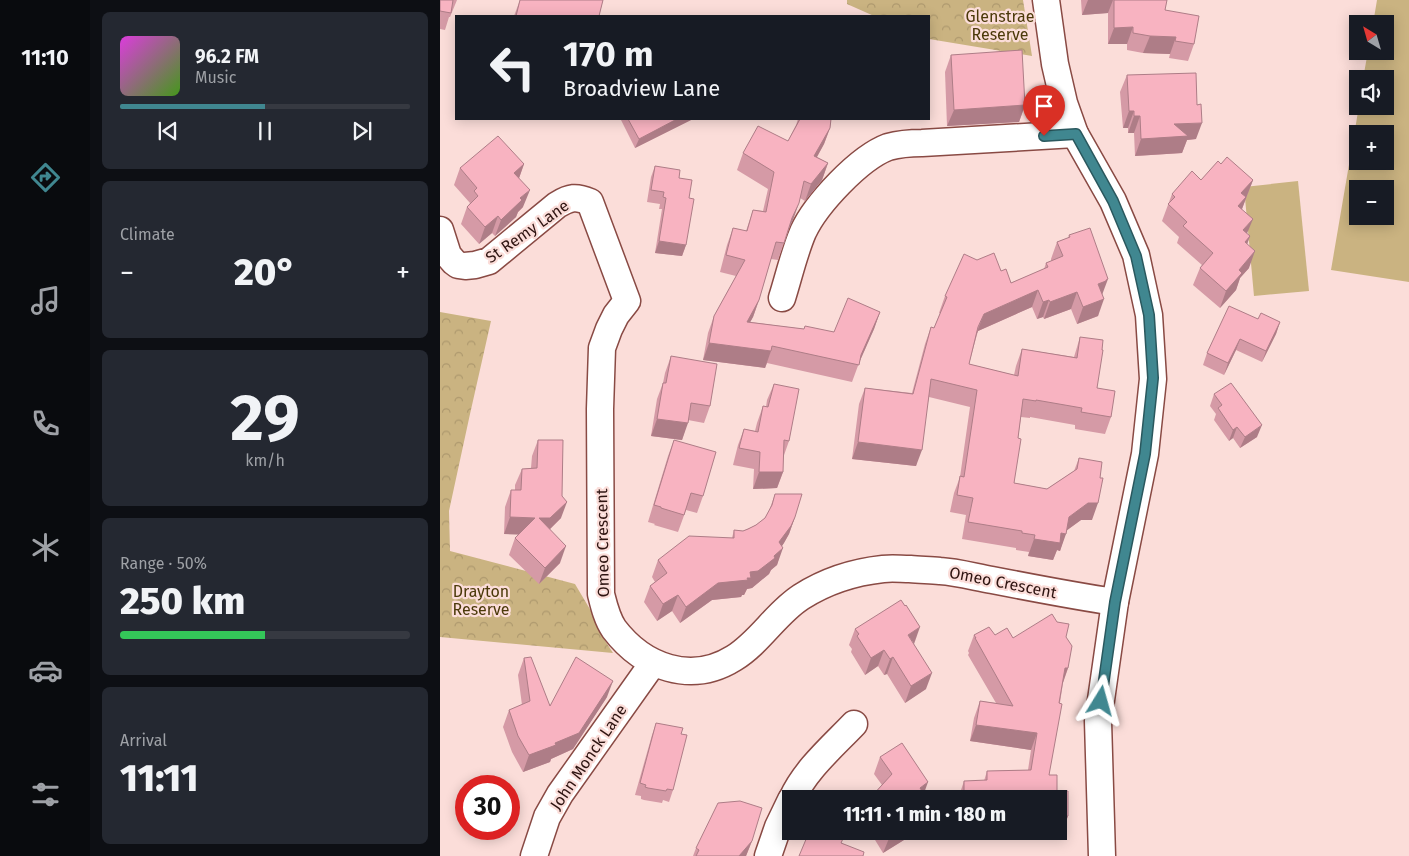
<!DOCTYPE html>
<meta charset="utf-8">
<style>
body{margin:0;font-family:"Fira Sans",sans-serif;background:#242831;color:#f1f3f6;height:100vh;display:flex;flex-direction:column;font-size:19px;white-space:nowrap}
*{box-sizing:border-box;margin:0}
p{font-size:16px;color:#9ea1a6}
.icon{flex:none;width:28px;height:28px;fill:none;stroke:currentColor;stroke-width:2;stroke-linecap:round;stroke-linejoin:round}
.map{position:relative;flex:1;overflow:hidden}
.details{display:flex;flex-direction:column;gap:12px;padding:12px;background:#0d0f14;width:350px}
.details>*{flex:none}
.hud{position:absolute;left:15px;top:15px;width:475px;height:105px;border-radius:0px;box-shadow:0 2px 12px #0003;background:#171b24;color:#f1f3f6;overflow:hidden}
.needle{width:32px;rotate:323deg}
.fabs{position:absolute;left:909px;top:15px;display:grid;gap:10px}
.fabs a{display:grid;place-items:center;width:45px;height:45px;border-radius:0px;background:#171b24;box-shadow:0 2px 12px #0003;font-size:25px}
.speed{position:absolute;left:15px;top:775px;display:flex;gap:10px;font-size:25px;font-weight:700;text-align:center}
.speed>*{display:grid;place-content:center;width:65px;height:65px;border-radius:50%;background:#171b24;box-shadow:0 2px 12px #0003;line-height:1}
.speed .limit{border:8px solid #d22;background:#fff;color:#111}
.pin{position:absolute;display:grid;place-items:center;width:42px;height:42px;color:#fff;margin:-51px -21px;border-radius:50% 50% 50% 0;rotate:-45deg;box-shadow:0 0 5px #0007}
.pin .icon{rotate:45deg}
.me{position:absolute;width:55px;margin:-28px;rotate:8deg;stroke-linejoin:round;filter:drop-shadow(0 0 4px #0008)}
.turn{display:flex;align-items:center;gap:18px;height:105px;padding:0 25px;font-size:22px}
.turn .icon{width:65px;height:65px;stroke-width:2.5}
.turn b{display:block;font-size:35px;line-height:42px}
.big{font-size:38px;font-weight:800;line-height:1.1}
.details .card{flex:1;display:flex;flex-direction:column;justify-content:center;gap:8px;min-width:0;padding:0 18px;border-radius:8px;background:#242831}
.details .dial{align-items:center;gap:0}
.dial b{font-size:65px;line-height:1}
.song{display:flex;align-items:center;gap:15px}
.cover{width:60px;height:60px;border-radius:8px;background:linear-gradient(135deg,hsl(300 70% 55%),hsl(100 70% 35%))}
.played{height:5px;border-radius:2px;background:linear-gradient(90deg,#408790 50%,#363941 50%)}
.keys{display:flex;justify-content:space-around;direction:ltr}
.heat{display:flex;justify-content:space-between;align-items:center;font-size:28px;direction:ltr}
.charge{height:8px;border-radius:4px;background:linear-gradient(90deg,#34c759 50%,#363941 0)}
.trip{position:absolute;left:342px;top:790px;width:285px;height:50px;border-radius:0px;background:#171b24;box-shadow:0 2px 12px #0003;font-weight:800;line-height:50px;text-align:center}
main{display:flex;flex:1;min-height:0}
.tab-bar{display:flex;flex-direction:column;width:90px;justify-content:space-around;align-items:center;background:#090b0e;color:#9ea1a6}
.tab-bar .icon{width:35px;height:35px}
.tab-bar .active{color:#408790}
.tab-bar b{font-size:22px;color:#f1f3f6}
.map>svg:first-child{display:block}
.grass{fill:#cab381;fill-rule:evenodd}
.park{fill:url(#park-crowns)}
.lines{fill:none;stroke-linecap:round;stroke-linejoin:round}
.minor-casing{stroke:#894a44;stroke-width:29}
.minor{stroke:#fff;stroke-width:26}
.wall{fill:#d59aa6}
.shaded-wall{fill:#ae7d87}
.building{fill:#f8b3c1;stroke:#ae7d87}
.route-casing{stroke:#2a585e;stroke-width:12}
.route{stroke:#408790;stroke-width:9}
.labels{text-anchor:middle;stroke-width:4.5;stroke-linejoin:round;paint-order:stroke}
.park-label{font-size:16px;fill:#4b3909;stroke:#fbddd9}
.street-label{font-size:16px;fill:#2e1411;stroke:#fbddd9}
</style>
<main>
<nav class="tab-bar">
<b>11:10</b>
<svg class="icon active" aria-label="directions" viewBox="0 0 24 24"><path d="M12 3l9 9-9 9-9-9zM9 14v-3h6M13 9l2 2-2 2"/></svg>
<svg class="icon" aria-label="music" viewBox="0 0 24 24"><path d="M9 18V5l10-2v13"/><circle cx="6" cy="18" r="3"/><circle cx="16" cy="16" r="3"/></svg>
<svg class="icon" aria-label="phone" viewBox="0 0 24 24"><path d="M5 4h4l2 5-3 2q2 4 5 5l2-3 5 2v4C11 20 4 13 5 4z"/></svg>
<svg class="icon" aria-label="climate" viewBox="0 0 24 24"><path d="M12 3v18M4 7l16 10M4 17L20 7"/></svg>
<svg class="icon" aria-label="car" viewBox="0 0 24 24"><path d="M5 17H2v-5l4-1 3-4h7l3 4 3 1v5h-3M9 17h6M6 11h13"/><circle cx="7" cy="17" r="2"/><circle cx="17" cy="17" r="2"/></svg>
<svg class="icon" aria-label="filters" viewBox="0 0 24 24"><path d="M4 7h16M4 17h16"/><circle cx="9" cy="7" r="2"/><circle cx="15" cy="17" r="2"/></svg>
</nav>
<section class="details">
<div class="card">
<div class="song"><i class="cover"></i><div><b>96.2 FM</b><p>Music</p></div></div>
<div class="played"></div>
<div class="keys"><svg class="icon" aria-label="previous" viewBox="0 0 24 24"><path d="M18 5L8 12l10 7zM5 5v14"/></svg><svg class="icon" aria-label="pause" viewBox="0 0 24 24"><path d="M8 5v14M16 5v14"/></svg><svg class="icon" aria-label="next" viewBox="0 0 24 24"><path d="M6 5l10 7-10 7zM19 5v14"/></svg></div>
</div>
<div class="card"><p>Climate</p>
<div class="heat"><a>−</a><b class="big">20°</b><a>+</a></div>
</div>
<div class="card dial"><b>29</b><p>km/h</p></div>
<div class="card"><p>Range · 50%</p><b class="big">250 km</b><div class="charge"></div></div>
<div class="card"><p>Arrival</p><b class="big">11:11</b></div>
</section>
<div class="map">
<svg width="969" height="856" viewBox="0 0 969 856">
<defs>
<pattern id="park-crowns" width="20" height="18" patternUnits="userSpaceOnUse" patternTransform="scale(1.25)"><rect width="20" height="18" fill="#cab381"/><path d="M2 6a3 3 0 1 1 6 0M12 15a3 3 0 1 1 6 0" fill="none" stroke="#ae996e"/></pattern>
</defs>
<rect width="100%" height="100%" fill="#fbddd9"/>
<g class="grass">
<path d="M937,0H969V282L891,270L919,106H945V79H923L928,51H945V24H933ZM918,134H945V161H918ZM918,189H945V216H918Z"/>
<polygon points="858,181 869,291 814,296 804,187"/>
</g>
<g class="park">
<polygon points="407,0 583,0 592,56 489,39 489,16 434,16 407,4"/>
<polygon points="0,312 51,321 30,414 9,511 10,551 135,584 151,611 159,631 173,653 0,637"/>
</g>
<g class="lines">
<g class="minor-casing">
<g id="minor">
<polyline points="606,0 615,64 624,103 635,134 673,201 696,255 709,315 713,379 705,454 675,602 658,721 662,856"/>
<path d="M0,230L8,255L14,262L18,265L25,266L35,265L49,261L117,205C130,197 136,196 150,202L187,301L176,315L169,329L162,348L160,409L161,594C164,606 167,619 174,629C203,667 251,685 294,658C320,642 336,613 361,597C386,581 415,572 443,569C452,568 461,569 470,569C480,570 490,570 500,571C517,572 535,577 552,580C593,588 634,596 675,602"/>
<path d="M342,298C349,276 354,253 363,232C376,204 419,158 448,147C459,144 471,143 482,143L635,134"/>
<path d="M352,799C365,770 392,747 414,724"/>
<polyline points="94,856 107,817 120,794 213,663"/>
<polyline points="328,856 338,827 351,800"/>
</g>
</g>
<use href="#minor" class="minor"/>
</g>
<g class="wall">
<polygon points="0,0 17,0 10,17 9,17 5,30 0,29"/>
<polygon points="80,0 163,0 159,16 74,16"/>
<polygon points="641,0 727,0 725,10 754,44 748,61 729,58 730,54 703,53 687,50 687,44 668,44 668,13 642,15"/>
<polygon points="511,55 585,105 579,122 507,126 505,72"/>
<polygon points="687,75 756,139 747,140 742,153 695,156 694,133 688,133 688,128 683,128 680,92"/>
<polygon points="181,119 253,119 195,148 181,120"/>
<polygon points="358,119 391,119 390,128 384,144 377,157 388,163 382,180 365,201 360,198 338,260 331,259 319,300 313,317 310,322 363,329 394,332 440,312 434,329 419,363 412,382 327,363 325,368 263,360 268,333 274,316 296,276 280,272 287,245 293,228 306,231 313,210 323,211 328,189 297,170 303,153 348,141 356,125"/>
<polygon points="84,164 79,178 83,207 78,212 76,217 55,236 52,233 39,244 21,224 27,207 30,203 14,185 20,168"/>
<polygon points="215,166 239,178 249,198 246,245 242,256 215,253 222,209 219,209 220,204 207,202 211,177"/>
<polygon points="761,180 813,180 802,209 807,234 810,236 807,244 809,268 800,278 796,290 780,308 753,285 760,268 762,265 737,243 739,237 722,221 732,194"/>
<polygon points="629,235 662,295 658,316 637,324 631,309 604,319 603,317 597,319 592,307 538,331 529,364 574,375 576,366 582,349 634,357 640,337 657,388 671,417 665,434 635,429 635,425 590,417 590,418 581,417 578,438 574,483 607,489 634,471 639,458 652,520 641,520 626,531 620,551 617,550 613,560 588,556 589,552 576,550 576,548 522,539 526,515 510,512 514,493 520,477 530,407 489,397 476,466 412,459 419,404 425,388 472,393 485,344 491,327 494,328 500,313 499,313 505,296 561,271 571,283 604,269 606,263 611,261 611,259 617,242 628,238"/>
<polygon points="840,322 836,334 822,362 796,350 784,375 763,365 767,353"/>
<polygon points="231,356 270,406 264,423 248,420 242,440 211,436 217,399 223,383 225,373"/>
<polygon points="334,384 349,441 343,458 343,472 337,488 313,489 314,469 293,465 298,445 304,429 315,431 317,423 323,406 326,407 327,400"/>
<polygon points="774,394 817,437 800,448 793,438 789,441 774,420 776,414 770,406"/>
<polygon points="98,440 121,518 110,529 120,563 99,584 69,555 75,538 79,534 64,534 65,507 71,490 75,490 75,485 82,469 91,468 92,456"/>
<polygon points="234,440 263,496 257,513 246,510 238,532 214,525 215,524 208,522 228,456"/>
<polygon points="335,494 355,517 349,534 342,546 337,565 331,570 329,574 312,588 307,589 304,595 302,595 301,597 272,600 240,623 232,611 217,621 204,602 210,586 215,582 212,577 218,560 292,538 294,530 303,531 316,525 325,518 329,511"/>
<polygon points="415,629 474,644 486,689 465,703 447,674 444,675 438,666 425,675 411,652 412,649 409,645"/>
<polygon points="534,635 555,635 573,638 626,637 628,668 623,683 609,775 628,816 622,832 539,836 538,833 518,834 518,831 619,831 619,799 518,799 524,781 544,781 547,771 588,770 591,750 530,741 534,718 540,701 556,703 528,655 529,653 528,651"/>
<polygon points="84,658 110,706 167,697 133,749 111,759 110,762 83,772 72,752 63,727 69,710 82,705 78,675"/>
<polygon points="216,723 233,790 229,802 223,800 222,803 204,800 201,799 201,796 195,795 212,735"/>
<polygon points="440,757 484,794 487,799 431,799 432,796 442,785 434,774"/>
<polygon points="434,831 473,831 472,835 443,853 432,835"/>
<polygon points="312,841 306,856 253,856 256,848"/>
</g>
<g class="shaded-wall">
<polygon points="648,0 673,0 668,13 642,15"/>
<polygon points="693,27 687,44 668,44 674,28"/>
<polygon points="710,36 736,37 730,54 703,53"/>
<polygon points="585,105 579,122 507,126 514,110"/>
<polygon points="689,111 694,111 688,128 683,128"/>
<polygon points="694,116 700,116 694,133 688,133"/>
<polygon points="237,119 253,119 195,148 199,139"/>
<polygon points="762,123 756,139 747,140 742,153 695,156 701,139 734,124"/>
<polygon points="390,128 384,144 368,173 374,156"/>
<polygon points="388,163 382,180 365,201 371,184"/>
<polygon points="84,164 78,181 74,173"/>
<polygon points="813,180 800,214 798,206 801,193"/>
<polygon points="90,190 83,207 78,212 76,217 55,236 61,220 80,198"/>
<polygon points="359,203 353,220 346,234 352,218"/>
<polygon points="58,216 52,233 39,244 45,227"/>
<polygon points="813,219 806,236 803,230"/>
<polygon points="810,236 804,253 805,242"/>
<polygon points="219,241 246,245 242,256 215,253"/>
<polygon points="815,251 809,268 800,278 796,290 780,308 786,291 799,270"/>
<polygon points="668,279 662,295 658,284"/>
<polygon points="598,290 592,307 538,331 532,344 544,314"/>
<polygon points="637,292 631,309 604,319 610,302"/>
<polygon points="664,299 658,316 637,324 643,307"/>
<polygon points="319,300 313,317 301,339 307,322"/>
<polygon points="609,300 603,317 597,319 603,302"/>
<polygon points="440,312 434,329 418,365 421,355"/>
<polygon points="840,322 836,334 822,362 826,351"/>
<polygon points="800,339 796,350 784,375 788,363"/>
<polygon points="269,343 331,351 325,368 263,360"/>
<polygon points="217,419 248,423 242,440 211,436"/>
<polygon points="822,425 817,437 800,448 805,437"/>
<polygon points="797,427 793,438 789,441 793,430"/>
<polygon points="418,442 482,450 476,466 412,459"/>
<polygon points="319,472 343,472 337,488 313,489"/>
<polygon points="127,502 121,518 104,535 99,518"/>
<polygon points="648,503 658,503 652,520 641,520 623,533 629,517"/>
<polygon points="70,517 95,518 89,535 64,534"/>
<polygon points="355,517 349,534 344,543 337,553 343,548 337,565 331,570 329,574 312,588 307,589 304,595 302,595 301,597 272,600 240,623 246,607 278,583 310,572 339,542"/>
<polygon points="621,533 626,534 620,551 617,550 613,560 588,556 594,539"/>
<polygon points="126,546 120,563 99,584 105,568"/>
<polygon points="238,595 232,611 217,621 223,604"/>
<polygon points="480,627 474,644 468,635"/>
<polygon points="444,650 438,666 425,675 431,658"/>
<polygon points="453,657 447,674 444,675 450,659"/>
<polygon points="625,668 628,668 622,685"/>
<polygon points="492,673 486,689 465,703 471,686"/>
<polygon points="173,681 167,697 133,749 111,759 110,762 83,772 89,755 115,743"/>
<polygon points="536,725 597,733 591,750 530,741"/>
<polygon points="488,782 482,799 480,788"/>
<polygon points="619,816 628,816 622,832 539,836 540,831 619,831"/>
<polygon points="457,831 473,831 472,835 443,853 450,836"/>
<polygon points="519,831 539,831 538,833 518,834"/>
<polygon points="312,841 306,856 299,856"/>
</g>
<g class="building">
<polygon points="0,0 13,0 11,13 0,11"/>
<polygon points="80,0 163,0 159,16 76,16"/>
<polygon points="674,0 727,0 725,10 759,16 754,44 735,41 736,37 710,36 693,33 693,27 674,28"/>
<polygon points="582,50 585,105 514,110 511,55"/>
<polygon points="756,73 757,105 761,104 762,123 734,124 748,136 701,139 700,116 694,116 694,111 689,111 687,75"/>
<polygon points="188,119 237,119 199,139"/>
<polygon points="360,119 391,119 390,128 374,156 388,163 371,184 364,181 359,203 352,218 344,243 336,242 319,300 307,322 364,329 365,326 394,332 408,298 440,312 421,355 419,365 332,346 331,351 269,343 274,316 305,260 286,255 293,228 307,231 313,210 326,212 334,172 303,153 318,126 348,141"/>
<polygon points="58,136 84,164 74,173 90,190 80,198 82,200 61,220 58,216 45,227 27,207 38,196 34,191 37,188 20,168"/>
<polygon points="787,157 813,180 801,193 806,197 798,206 813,219 803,230 810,236 805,242 815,251 799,270 802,273 786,291 760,268 773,253 743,226 747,222 728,204 735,197 732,194 752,171 761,180 778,161 781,164"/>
<polygon points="215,166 240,170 239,178 252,180 249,198 254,199 246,245 219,241 226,198 223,197 224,192 211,190"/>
<polygon points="650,228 668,279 666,280 666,281 658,284 664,299 643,307 637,292 610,302 609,300 603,302 598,290 544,314 538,327 529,364 578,376 582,349 637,358 640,337 663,340 662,350 663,350 657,388 675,391 671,417 641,412 642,408 596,400 596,401 583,399 578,438 581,439 574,483 607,489 637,469 639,458 662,462 660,478 663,478 658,503 648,503 629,517 626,534 621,533 620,543 594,539 595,535 582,533 582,531 528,522 533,498 517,495 520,476 524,477 537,390 491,379 482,450 418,442 425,388 473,394 491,327 494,328 507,297 505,296 524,254 537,260 554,253 561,271 566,269 571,283 608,267 606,263 623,256 617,242 630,237 629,235"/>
<polygon points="789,306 818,319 821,313 840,322 826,351 800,339 788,363 767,353"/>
<polygon points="231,356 277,364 270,406 251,403 248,423 217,419 223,383 226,383"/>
<polygon points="791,383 822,425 805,437 797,427 793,430 778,408 782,405 774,394"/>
<polygon points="334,384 359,389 349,441 344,440 343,472 319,472 320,452 299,448 304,429 318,432 323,406 328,407"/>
<polygon points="98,440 123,440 122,496 127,502 110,518 99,518 126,546 105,568 75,538 95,518 70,517 71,490 81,490 82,469 97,468"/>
<polygon points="234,440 276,452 263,496 251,493 244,515 221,508 221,507 214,505"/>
<polygon points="335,494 362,494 355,517 351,526 339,542 343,548 334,556 335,558 318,571 310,572 311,578 307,578 308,580 278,583 246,607 238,595 223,604 210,586 227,573 218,560 249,536 294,538 294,530 303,531 308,529 316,525 325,518 332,505"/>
<polygon points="461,600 465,606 466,605 480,627 468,635 492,673 471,686 453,657 450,659 444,650 431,658 417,636 419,634 415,629"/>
<polygon points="612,614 617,622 629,624 626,637 632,646 628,668 625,668 619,703 622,704 609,775 617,775 617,791 628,791 628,816 619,816 619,799 524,799 524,781 547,780 547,771 591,770 597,733 536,725 540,701 573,706 535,638 536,638 534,635 549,627 555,635 567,628 573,638"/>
<polygon points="91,657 110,706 136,657 173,681 139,733 115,743 116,745 89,755 78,736 69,710 90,701 84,658"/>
<polygon points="216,723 243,728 241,734 247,735 233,790 227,789 226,791 208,788 205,787 206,785 200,783"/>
<polygon points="462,743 488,782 480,788 487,799 433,799 432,796 452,774 440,757"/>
<polygon points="300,801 322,808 312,841 299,856 256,856 259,850 256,848 278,803"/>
<polygon points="372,831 403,831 406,832 401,843 424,852 423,856 359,856 367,837 369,839"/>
<polygon points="447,831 457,831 450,836"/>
</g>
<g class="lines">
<g class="route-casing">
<polyline id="route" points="604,136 636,134 673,201 696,256 709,315 713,378 705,454 675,602 661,701"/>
</g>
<use href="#route" class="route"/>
</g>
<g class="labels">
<g class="park-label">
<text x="560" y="22">Glenstrae<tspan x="560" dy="18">Reserve</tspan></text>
<text x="41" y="597">Drayton<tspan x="41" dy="18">Reserve</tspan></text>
</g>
<g class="street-label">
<text transform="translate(87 231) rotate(-35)" y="6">St Remy Lane</text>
<text transform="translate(162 543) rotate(-91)" y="6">Omeo Crescent</text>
<text transform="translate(563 582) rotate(11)" y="6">Omeo Crescent</text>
<text transform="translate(148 757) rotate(-56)" y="6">John Monck Lane</text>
</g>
</g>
</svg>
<div class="fabs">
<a><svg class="needle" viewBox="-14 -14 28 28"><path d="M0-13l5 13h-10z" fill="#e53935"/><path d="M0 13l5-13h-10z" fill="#9ea1a6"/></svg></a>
<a><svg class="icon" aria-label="sound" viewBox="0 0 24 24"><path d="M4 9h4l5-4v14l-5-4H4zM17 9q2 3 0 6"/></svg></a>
<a>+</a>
<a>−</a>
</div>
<div class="speed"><div class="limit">30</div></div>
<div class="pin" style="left:604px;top:136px;background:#d93025"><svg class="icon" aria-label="arrive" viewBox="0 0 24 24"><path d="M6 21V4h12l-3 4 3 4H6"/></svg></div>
<svg class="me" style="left:661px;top:701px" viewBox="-20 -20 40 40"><path d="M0-17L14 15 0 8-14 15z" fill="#408790" stroke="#fff" stroke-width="4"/></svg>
<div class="trip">11:11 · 1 min · 180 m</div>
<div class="hud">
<div class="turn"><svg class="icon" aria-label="left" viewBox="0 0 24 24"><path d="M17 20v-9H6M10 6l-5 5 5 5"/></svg><div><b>170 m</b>Broadview Lane</div></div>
</div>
</div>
</main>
